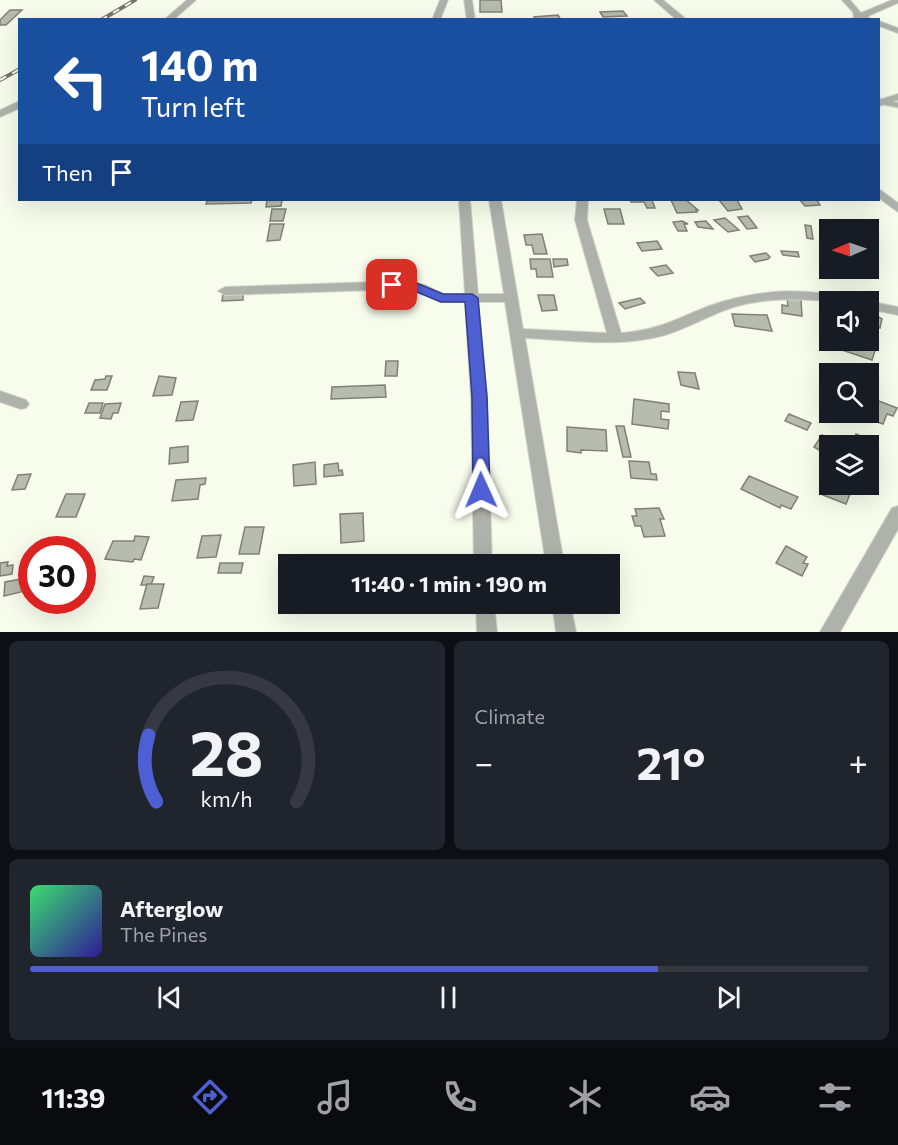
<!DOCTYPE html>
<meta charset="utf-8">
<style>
body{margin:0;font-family:Commissioner,sans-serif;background:#20242c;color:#f1f3f6;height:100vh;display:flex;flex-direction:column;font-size:22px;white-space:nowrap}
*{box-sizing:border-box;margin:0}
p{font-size:20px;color:#9ea1a6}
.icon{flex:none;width:33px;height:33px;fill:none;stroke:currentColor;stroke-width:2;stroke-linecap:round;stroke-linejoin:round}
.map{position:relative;height:632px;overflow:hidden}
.details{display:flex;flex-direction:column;gap:9px;padding:9px;background:#0d0f14;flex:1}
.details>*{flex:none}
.top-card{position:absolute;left:18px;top:18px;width:862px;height:183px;border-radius:0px;box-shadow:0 6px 24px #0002;background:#1a4fa0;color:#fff;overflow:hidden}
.needle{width:39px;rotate:268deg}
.buttons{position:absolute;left:819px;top:219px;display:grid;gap:12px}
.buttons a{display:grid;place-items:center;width:60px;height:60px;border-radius:0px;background:#171b24;box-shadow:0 6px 24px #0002;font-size:30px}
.speed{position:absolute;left:18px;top:536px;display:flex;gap:12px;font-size:30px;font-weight:700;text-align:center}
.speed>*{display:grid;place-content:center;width:78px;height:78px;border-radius:50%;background:#171b24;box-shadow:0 6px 24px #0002;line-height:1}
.speed .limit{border:9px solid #d22;background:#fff;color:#111}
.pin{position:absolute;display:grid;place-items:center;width:51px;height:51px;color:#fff;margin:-26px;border-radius:12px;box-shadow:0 3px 9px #0006}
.me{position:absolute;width:66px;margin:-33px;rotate:359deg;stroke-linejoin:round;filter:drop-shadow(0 0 4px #0008)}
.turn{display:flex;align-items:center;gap:21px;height:126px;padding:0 24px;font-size:27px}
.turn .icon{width:78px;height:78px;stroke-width:2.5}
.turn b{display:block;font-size:42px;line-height:51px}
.then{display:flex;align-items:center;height:57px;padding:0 24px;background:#0003;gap:12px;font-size:22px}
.big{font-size:45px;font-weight:700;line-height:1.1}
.details .tile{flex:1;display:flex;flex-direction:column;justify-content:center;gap:9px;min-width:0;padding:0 21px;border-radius:9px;background:#20242c}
.details .dial{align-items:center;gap:0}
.dial svg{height:156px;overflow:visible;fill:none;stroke:#363941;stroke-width:7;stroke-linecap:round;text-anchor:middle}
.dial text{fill:#f1f3f6;stroke:none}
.song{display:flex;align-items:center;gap:18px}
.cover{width:72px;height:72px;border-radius:9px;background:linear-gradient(135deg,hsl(140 70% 55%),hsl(250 70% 35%))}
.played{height:6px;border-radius:3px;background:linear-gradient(90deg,#4e5fd4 75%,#363941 75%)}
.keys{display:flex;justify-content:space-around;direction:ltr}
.heat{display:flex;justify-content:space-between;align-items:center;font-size:33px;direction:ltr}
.details .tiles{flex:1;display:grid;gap:9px;grid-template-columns:1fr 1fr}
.tile:last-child{grid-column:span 2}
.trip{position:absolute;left:278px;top:554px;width:342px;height:60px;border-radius:0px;background:#171b24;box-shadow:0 6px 24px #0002;font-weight:700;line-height:60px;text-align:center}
.tabs{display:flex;height:96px;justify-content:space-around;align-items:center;background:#090b0e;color:#9ea1a6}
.tabs .icon{width:42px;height:42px}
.tabs .on{color:#4e5fd4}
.tabs b{font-size:27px;color:#f1f3f6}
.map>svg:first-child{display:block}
.building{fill:#b7bcae;stroke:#7e8375;stroke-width:1.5}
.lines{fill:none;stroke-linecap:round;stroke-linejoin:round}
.lane-casing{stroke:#d2d6c9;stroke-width:7}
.street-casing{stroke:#d2d6c9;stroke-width:2}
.lane{stroke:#afb1ab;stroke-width:4.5}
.street{fill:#afb1ab;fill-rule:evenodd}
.rail-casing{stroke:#72766c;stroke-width:4}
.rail{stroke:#f7fced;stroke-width:2;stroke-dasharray:7;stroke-linecap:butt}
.route{fill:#4e5fd4;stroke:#333e8a;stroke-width:1.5}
</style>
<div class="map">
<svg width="898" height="632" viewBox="0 0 898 632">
<rect width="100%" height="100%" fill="#f7fced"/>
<g class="building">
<polygon points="480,0 501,0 502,12 480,12"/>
<polygon points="10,10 22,10 6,25 0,25 0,20"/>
<polygon points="623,11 627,16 603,17 600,12"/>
<polygon points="558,15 561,20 536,20 534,17"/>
<polygon points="252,200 251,203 206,204 207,201"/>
<polygon points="267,200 282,200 281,206 266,207"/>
<polygon points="630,200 652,200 655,208 647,208 644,202 631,202"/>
<polygon points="671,200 686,200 698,210 696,210 697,212 677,213"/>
<polygon points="714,200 737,200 742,209 728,211 719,200"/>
<polygon points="800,200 817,200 820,205 805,206"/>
<polygon points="272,209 286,209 283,221 270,221"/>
<polygon points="604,209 620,209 624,224 608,224"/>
<polygon points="748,216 757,228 747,229 738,217"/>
<polygon points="725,218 739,230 728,232 714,220"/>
<polygon points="682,221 688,224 684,224 687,231 678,231 673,222"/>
<polygon points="706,221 713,229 698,227 695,222"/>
<polygon points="270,224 284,224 280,240 267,241"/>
<polygon points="805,225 811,226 813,239 807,238"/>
<polygon points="542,234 547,254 534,254 532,245 526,245 524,235"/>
<polygon points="657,241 662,249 642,251 637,243"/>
<polygon points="781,251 798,252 799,257 783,255"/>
<polygon points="766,253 770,257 768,259 755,262 750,256"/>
<polygon points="530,259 550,259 553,277 537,277 536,269 531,269"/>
<polygon points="553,259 567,259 568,265 554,267"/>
<polygon points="666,265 673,273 658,276 650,268"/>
<polygon points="243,293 243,300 222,301 223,294"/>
<polygon points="538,295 554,295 557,310 542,311"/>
<polygon points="640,298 645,303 625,309 619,303"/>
<polygon points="787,298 801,300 802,316 782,313 782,305 788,306"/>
<polygon points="868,311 882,319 880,328 871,325 869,331 873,332 871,339 868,338"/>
<polygon points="732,314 767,315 772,331 735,326"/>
<polygon points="835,340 851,340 876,348 872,360 833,347"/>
<polygon points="386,361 398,361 397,376 385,376"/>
<polygon points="678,372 695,373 699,389 681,385"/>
<polygon points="106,376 112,376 107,390 91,390 95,380 105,379"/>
<polygon points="159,376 176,378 172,395 153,396"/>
<polygon points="385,385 386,397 331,399 332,387"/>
<polygon points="871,398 897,408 893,416 887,414 883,424 863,417 865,412 868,412"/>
<polygon points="634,399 669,404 669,412 661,411 661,419 669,420 668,429 632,424"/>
<polygon points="198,401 193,420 176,421 181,402"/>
<polygon points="89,403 103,403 100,413 85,413"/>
<polygon points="121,403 118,413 113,413 111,419 100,418 105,404"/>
<polygon points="789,414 811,423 807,430 785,421"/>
<polygon points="616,426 624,426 631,457 623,457"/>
<polygon points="567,427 606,430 607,451 581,450 581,453 567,451"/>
<polygon points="856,434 863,437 860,446 852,444"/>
<polygon points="822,435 846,446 830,446 830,456 826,454 814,447"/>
<polygon points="188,446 188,462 169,464 170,448"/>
<polygon points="629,461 649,462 651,474 656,474 657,480 631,478"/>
<polygon points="315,462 316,484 294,486 293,465"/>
<polygon points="338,463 339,471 342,470 343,475 324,477 324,465"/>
<polygon points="31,474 25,489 12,490 18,475"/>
<polygon points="749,476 798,497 791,509 781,505 780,508 741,489"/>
<polygon points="206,478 205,484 200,485 198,499 172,501 176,480"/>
<polygon points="830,481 830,484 854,484 846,504 823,495"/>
<polygon points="66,494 85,494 76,517 56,517"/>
<polygon points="659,508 664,519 660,519 665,536 644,537 641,526 635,526 632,516 637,516 635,509"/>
<polygon points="363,513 364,541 341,543 340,514"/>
<polygon points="245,527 264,527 259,554 239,554"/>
<polygon points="221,535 216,557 197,558 202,536"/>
<polygon points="135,536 149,537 141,560 134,559 133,562 105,559 113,541 134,541"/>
<polygon points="786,546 807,557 803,563 808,564 802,576 776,563"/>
<polygon points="318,558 318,564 294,564 294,560"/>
<polygon points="8,562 7,566 13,565 12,574 0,576 0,563"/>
<polygon points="220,563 243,563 241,573 218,573"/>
<polygon points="144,576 154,577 151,585 141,585"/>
<polygon points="27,578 25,591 4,596 5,582"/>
<polygon points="147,584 164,584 158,608 140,609"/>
<polygon points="332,603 354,603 353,608 331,608"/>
</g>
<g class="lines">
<g class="lane-casing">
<polyline id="lane" points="879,101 898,105"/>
</g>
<g class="street-casing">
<g id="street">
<polygon points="187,0 196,0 173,20 164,20"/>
<polygon points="440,0 448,0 440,20 432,20"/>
<polygon points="464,0 472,0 475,20 467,20"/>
<polygon points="654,0 663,0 687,20 677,20"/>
<polygon points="842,0 850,0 861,13 892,0 898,0 898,3 868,16 870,20 849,20 854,17 853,12"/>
<polygon points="879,21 898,28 898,33 879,26"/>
<polygon points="898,94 898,100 879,106 879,100"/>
<polygon points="20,101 20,108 0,117 0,110"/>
<polygon points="879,189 898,203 898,212 879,198"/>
<path d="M459,200H470L478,294H504L489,200H501L523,329L607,333L575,220L577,200H588L587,220L621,333C660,330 675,319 709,306C748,292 788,288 828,294C838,295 852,296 859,302C823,302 787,296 751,303C720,308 695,326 665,335C620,348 571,340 525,338L564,564H546L505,302H478L487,397L492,564H474L471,397L465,302H441L416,291L405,289L225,295L218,291L225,287L405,281L425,285L443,294H465Z"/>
<polygon points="868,301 898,307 898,315 868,309 868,302 866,302"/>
<polygon points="0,391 26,400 29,404 26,408 21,409 0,402"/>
<polygon points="898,506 898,529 840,632 820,632 892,508"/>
<polygon points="476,603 494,603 497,632 477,632"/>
<polygon points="552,603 570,603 576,632 556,632"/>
</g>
</g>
<use href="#lane" class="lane"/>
<use href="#street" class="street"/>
<g class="rail-casing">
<g id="rail">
<polyline points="101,20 135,0"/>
<polyline points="0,80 20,69"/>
</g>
</g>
<use href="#rail" class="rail"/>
</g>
<polygon class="route" points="392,281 414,282 443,294 472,294 478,298 487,397 490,490 487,495 481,497 475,495 473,490 472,397 465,302 441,302 412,290 388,288 386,285"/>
</svg>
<div class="buttons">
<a><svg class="needle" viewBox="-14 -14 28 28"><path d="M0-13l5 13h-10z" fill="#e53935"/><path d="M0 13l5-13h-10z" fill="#9ea1a6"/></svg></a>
<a><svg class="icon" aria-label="sound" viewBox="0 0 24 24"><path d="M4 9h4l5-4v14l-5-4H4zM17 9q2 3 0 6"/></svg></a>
<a><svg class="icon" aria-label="search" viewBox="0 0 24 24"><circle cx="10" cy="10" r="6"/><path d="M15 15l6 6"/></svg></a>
<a><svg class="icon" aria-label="layers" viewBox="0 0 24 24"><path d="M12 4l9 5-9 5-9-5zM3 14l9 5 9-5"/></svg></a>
</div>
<div class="speed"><div class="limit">30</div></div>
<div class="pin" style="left:392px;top:285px;background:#d93025"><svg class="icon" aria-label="arrive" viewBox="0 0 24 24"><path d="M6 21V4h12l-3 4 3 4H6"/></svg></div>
<svg class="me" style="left:481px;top:490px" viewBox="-20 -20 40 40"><path d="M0-17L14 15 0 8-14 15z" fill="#4e5fd4" stroke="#fff" stroke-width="4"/></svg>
<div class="trip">11:40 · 1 min · 190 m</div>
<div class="top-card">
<div class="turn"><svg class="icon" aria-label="left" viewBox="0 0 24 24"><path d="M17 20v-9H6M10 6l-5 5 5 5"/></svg><div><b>140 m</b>Turn left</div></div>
<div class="then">Then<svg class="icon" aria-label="arrive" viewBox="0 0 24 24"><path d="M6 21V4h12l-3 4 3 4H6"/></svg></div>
</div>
</div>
<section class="details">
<div class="tiles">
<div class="tile dial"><svg viewBox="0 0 100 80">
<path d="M14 69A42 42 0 1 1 86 69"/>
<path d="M14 69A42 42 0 0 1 10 35" stroke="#4e5fd4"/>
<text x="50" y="56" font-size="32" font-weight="700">28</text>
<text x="50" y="72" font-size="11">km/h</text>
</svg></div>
<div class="tile"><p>Climate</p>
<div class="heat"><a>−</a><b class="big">21°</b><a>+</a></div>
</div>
<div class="tile">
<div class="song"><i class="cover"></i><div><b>Afterglow</b><p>The Pines</p></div></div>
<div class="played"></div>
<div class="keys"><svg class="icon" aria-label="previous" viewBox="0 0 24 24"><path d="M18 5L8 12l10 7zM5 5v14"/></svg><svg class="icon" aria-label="pause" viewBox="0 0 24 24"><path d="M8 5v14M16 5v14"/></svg><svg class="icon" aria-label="next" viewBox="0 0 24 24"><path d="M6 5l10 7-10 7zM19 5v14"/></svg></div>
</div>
</div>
</section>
<nav class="tabs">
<b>11:39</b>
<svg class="icon on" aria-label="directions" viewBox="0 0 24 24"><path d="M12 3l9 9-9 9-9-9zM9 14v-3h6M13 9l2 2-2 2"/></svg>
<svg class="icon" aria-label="music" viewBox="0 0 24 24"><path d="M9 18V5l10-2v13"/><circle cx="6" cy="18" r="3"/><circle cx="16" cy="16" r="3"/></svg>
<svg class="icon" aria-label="phone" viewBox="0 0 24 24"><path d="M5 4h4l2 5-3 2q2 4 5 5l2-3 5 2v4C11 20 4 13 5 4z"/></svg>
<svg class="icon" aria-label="climate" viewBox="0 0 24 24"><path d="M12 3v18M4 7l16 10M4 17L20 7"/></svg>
<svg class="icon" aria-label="car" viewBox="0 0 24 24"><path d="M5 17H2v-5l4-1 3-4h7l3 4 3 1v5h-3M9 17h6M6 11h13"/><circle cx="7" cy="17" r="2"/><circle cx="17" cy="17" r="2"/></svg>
<svg class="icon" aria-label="filters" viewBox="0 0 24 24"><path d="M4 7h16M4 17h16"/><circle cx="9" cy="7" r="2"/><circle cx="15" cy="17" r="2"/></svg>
</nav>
